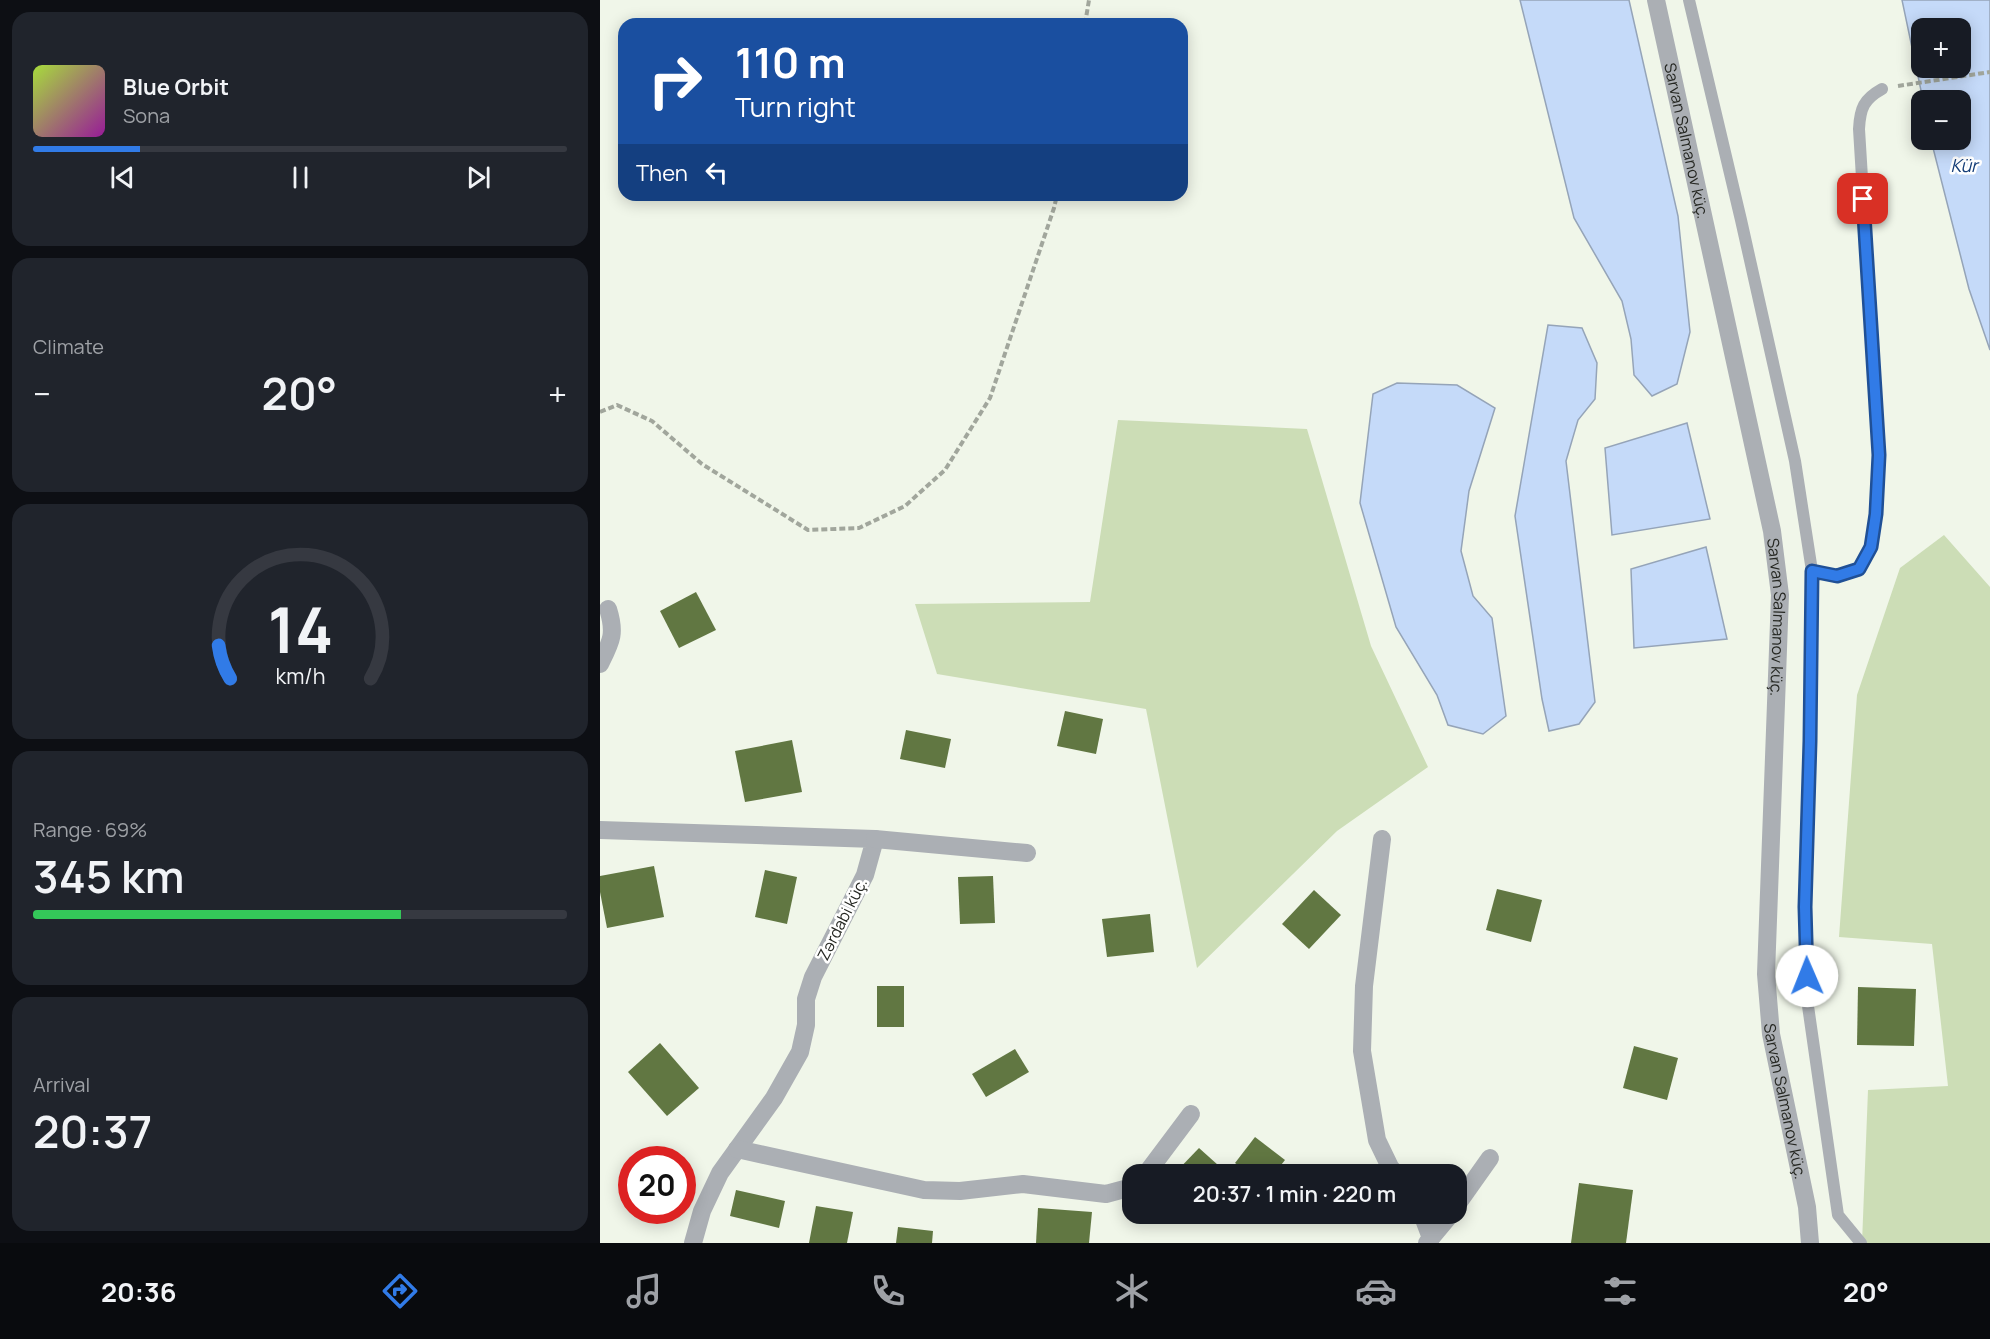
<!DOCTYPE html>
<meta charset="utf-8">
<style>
body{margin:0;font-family:Manrope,sans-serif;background:#20242c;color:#f1f3f6;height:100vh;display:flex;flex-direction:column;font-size:22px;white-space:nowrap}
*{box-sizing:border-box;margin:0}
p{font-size:20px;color:#9ea1a6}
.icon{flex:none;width:33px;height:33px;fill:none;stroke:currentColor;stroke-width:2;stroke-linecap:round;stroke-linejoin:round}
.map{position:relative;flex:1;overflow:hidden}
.sheet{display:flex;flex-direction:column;gap:12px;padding:12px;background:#0d0f14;width:600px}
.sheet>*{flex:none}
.hud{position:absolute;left:18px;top:18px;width:570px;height:183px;border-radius:18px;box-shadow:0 3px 15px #0003;background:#1a4fa0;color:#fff;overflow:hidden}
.controls{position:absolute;left:1311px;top:18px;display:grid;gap:12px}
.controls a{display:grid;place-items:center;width:60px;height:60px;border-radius:12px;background:#171b24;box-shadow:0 3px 15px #0003;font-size:30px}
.speed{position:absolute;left:18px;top:1146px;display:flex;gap:12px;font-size:30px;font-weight:700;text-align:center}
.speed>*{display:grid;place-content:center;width:78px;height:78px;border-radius:50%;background:#171b24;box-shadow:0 3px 15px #0003;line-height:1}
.speed .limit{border:9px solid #d22;background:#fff;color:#111}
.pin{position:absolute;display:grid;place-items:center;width:51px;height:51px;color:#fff;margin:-26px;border-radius:12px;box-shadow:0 3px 9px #0006}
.me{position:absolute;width:66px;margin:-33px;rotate:359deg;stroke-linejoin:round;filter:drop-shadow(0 0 4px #0008)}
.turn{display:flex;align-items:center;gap:21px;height:126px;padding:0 18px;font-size:27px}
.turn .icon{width:78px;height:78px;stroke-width:2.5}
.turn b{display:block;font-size:42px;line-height:51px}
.then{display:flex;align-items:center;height:57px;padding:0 18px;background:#0003;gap:12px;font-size:22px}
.big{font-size:45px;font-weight:600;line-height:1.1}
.sheet .card{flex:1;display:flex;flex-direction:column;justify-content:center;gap:9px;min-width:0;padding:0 21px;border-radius:18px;background:#20242c}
.sheet .dial{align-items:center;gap:0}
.dial svg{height:156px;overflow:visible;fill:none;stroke:#363941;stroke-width:7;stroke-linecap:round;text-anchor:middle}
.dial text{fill:#f1f3f6;stroke:none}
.song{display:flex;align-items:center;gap:18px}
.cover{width:72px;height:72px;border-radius:9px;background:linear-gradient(135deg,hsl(80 70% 55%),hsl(300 70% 35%))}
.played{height:6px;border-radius:3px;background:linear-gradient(90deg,#317be7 20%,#363941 20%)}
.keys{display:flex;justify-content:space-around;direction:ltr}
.heat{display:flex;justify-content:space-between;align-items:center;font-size:33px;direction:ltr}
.charge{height:9px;border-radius:4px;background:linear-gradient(90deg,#34c759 69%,#363941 0)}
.trip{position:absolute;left:522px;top:1164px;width:345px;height:60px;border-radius:18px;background:#171b24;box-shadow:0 3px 15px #0003;font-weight:600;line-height:60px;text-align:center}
.menu{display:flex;height:96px;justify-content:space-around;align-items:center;background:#090b0e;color:#9ea1a6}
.menu .icon{width:42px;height:42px}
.menu .current{color:#317be7}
.menu b{font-size:27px;color:#f1f3f6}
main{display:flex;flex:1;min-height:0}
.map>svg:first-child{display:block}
.green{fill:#ccddb6}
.water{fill:#c5daf9;stroke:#95a4b8;stroke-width:1.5;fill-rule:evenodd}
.building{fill:#617742}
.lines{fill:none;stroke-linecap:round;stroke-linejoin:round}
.path{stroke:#a1a69c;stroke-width:4;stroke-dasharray:6 3;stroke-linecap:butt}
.lane{stroke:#abafb4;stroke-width:12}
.street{stroke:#abafb4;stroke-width:18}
.route-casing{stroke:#205096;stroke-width:15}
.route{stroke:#317be7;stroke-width:10}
.labels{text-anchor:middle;stroke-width:5;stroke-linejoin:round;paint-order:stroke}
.street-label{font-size:16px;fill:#252722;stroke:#fff}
.water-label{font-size:18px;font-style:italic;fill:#143d78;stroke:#fff}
</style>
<main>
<section class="sheet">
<div class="card">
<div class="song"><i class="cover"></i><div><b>Blue Orbit</b><p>Sona</p></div></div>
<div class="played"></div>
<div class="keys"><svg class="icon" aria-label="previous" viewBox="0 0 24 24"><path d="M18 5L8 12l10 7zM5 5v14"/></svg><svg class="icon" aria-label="pause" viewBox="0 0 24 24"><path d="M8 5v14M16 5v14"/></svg><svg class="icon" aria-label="next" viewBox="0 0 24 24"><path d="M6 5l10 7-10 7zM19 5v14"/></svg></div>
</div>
<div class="card"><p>Climate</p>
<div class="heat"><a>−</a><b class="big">20°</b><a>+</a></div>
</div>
<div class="card dial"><svg viewBox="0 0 100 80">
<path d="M14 69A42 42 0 1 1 86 69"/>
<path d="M14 69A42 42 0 0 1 8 52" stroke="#317be7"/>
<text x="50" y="56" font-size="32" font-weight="700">14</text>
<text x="50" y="72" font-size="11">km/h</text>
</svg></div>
<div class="card"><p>Range · 69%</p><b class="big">345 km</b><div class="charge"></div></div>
<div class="card"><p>Arrival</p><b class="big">20:37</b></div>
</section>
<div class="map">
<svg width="1390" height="1243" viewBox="0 0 1390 1243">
<rect width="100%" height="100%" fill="#f0f6e9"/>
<g class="green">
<polygon points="518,420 707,429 771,646 828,767 737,831 597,968 546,709 337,674 315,604 490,602"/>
<polygon points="1344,535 1390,587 1390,1243 1262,1243 1268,1090 1348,1086 1332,944 1239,937 1257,695 1300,568"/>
</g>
<g class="water">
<polygon points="920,0 1029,0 1078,216 1090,332 1077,384 1052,396 1034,375 1031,339 1022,301 974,218"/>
<path d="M1302,0H1390V350L1369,289L1331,140H1360V100H1323ZM1322,28H1360V68H1322Z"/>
<polygon points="948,325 982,328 997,363 995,399 978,420 966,461 995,702 979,724 949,731 942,699 915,516"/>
<polygon points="797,383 857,385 895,408 869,491 861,551 873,596 892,618 906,716 883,734 848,725 837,695 796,627 760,503 773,394"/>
<polygon points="1087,423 1110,519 1012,535 1005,448"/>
<polygon points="1106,547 1127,639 1034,648 1031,569"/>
</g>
<g class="building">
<polygon points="96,592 116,630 79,648 60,611"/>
<polygon points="465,711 503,719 496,754 457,746"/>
<polygon points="306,730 351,739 345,768 300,759"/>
<polygon points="192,740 202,792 145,802 135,751"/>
<polygon points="54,866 64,917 7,928 0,892 0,876"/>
<polygon points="165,870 197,877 187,924 155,917"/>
<polygon points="393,876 395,923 360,924 358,877"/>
<polygon points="897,889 942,900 931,942 886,930"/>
<polygon points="714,890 741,915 709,949 682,924"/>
<polygon points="550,914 554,952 507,957 502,919"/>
<rect x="277" y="986" width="27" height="41"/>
<polygon points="1258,987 1316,989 1314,1046 1257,1045"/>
<polygon points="60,1043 99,1088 67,1116 28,1072"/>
<polygon points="1034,1046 1078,1058 1067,1100 1023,1088"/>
<polygon points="415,1049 429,1072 386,1097 372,1074"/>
<polygon points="655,1137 685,1160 674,1174 651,1174 635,1163"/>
<polygon points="599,1148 628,1174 574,1174"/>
<polygon points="979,1183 1033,1190 1026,1243 971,1243"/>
<polygon points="136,1190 185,1201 179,1228 130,1216"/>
<polygon points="216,1206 253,1212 247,1243 209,1243"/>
<polygon points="438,1208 492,1212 489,1243 436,1243"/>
<polygon points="298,1227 333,1231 332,1243 296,1243"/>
</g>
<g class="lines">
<g class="path">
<polyline points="485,24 489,0"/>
<polyline points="1298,86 1390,72"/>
<polyline points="0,412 17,405 52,421 102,464 208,530 259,528 305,506 345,470 390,398 454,208 457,195"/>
</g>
<g class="lane">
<polyline points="1089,0 1141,220 1195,461 1212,571 1210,741 1205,907 1207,999 1238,1215 1261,1243"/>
<path d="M1212,571L1237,577L1259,569L1271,547L1276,514L1279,455L1259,129C1260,108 1264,99 1282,89"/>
</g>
<g class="street">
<path id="s1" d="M1056,0L1172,531L1180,595L1166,974L1171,1034L1207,1207L1210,1243"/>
<path d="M0,664C11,642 16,634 8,609"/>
<polyline points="0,830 275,839 265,875 213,977 206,999 206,1025 200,1052 174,1098 120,1173 102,1211 93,1243"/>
<polyline points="275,839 427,853"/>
<polyline points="782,839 764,986 762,1051 777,1140 790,1167 796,1174"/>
<polyline points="137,1149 324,1190 360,1191 423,1184 506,1194 532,1187"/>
<polyline points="546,1174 591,1114"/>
<polyline points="856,1206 890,1158"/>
<polyline points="822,1214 831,1238 827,1243"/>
<polyline points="831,1238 851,1214"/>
</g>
</g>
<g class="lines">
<g class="route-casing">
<polyline id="route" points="1207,976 1205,907 1210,741 1212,571 1237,576 1259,569 1271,547 1276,514 1279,455 1263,199"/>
</g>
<use href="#route" class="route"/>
</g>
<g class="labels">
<g class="street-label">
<text dy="6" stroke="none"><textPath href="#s1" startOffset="144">Sarvan Salmanov küç.</textPath></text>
<text dy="6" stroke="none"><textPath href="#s1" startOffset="630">Sarvan Salmanov küç.</textPath></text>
<text transform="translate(242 919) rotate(-63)" y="6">Zərdabi küç.</text>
<text dy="6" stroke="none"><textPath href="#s1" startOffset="1116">Sarvan Salmanov küç.</textPath></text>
</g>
<g class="water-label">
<text x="1364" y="172">Kür</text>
</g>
</g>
</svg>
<div class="controls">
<a>+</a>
<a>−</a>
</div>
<div class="speed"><div class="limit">20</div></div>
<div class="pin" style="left:1263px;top:199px;background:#d93025"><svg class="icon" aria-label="arrive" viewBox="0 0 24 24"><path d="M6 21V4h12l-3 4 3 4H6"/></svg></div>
<svg class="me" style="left:1207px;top:976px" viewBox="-20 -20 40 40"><circle r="19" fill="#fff"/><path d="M0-13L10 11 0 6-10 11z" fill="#317be7"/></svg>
<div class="trip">20:37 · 1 min · 220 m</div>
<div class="hud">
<div class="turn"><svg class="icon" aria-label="right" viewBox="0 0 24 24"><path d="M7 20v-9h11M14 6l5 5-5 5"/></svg><div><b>110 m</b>Turn right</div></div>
<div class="then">Then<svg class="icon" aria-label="left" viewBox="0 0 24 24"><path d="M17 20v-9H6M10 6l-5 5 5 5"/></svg></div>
</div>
</div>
</main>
<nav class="menu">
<b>20:36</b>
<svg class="icon current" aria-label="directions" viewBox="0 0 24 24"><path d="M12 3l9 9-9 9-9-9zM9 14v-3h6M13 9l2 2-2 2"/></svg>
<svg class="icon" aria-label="music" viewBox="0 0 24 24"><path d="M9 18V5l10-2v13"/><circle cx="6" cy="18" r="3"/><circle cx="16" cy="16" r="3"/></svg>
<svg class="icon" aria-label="phone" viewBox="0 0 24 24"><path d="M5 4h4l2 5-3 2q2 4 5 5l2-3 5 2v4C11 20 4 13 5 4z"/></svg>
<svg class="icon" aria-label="climate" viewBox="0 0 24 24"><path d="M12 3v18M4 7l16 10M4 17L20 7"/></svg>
<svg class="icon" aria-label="car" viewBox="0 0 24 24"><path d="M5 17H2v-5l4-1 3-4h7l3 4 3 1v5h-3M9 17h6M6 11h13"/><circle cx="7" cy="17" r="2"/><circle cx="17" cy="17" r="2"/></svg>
<svg class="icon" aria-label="filters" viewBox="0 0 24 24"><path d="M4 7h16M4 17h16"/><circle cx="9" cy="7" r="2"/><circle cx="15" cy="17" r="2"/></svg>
<b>20°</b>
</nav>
